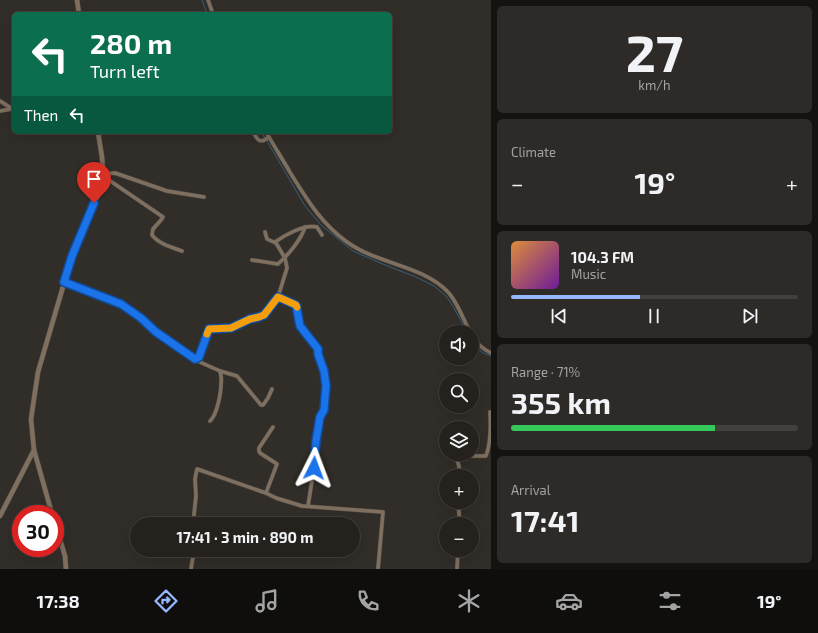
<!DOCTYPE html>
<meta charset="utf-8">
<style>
body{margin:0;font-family:"Exo 2",sans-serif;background:#2d2a27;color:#f1f3f6;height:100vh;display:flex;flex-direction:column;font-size:15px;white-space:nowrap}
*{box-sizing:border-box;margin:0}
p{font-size:13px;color:#a3a4a4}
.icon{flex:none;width:22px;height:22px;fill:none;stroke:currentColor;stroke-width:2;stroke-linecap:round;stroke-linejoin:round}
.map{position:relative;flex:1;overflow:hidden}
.side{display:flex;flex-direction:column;gap:6px;padding:6px;background:#141310;width:327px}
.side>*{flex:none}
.top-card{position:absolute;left:12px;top:12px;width:380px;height:122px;border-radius:6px;box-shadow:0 4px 16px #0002,0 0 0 1px #423f3c;background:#0b6e4f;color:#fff;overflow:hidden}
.fabs{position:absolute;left:439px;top:325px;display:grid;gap:8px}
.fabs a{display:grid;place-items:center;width:40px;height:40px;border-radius:50%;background:#25221e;box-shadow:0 4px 16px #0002,0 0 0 1px #423f3c;font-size:20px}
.speed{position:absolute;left:12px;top:505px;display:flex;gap:8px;font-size:20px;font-weight:700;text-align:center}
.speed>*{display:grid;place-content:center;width:52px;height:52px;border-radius:50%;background:#25221e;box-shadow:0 4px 16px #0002,0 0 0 1px #423f3c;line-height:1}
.speed .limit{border:6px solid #d22;background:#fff;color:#111}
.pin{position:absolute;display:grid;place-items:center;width:34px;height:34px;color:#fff;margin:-41px -17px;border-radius:50% 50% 50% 0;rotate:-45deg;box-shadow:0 0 4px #0007}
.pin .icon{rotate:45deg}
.me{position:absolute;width:44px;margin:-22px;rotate:3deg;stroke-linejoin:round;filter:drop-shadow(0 0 3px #0008)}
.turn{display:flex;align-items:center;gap:14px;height:84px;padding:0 12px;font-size:18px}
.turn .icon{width:52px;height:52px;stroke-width:2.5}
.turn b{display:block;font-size:28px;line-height:34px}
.then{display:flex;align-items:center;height:38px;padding:0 12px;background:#0003;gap:8px;font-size:15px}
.big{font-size:30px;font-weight:700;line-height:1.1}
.side .widget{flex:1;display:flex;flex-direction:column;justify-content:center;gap:6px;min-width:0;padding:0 14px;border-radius:6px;background:#2d2a27}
.side .dial{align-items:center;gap:0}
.dial b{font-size:52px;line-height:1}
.song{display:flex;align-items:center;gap:12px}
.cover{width:48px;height:48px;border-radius:6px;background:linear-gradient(135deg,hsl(30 70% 55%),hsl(280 70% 35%))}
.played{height:4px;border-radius:2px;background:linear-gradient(90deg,#94b7fd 45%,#423f3c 45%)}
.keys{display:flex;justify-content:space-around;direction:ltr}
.heat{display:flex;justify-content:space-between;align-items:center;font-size:22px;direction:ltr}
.charge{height:6px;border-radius:3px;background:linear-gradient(90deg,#34c759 71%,#423f3c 0)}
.trip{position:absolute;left:130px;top:517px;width:230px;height:40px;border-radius:20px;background:#25221e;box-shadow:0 4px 16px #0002,0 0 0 1px #423f3c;font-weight:700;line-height:40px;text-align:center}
.dock{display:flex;height:64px;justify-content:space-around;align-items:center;background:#0f0e0c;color:#a3a4a4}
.dock .icon{width:28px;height:28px}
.dock .active{color:#94b7fd}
.dock b{font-size:18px;color:#f1f3f6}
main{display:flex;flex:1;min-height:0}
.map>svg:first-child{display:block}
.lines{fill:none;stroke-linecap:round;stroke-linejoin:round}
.stream{stroke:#37607e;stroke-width:1}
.minor-casing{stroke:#4e4a45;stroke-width:4.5}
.tertiary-casing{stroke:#4e4a45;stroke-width:5.5}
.minor{stroke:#7e6f5f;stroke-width:3.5}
.tertiary{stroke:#7e6f5f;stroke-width:4.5}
.route-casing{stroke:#114b97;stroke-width:10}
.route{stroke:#1a73e8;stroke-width:7}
.slow{stroke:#f59e0b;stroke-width:7}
</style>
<main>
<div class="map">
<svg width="491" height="569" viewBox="0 0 491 569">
<rect width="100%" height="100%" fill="#312d28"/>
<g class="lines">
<g class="stream">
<polyline points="202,0 207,14"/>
<polyline points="261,132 265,138"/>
<polyline points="267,141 305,206 321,225 353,251 385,265 416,277 434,286 447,297 454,308 467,332"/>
<polyline points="472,343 483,353 491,356"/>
</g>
<g class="minor-casing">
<g id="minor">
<polyline points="208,0 213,14"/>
<polyline points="0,101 14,110"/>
<polyline points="0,111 11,109"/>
<path d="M253,132C258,141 260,144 269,137"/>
<path d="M266,132C274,146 283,160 291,174C308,201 321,223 347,242C377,264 422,265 448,292C458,303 463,319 470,332"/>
<polyline points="103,174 115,173 167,191 204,197"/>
<path d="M103,176L163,217L161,220L153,229L152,235C159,244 171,247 182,251"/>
<path d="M275,242C285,235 304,224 317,227L322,235"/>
<path d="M252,260L278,264C288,255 301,240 305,227"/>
<polyline points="64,282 121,304 141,318 156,331 191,357 202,363 220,371 237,376 261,405 263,405 268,398 272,389"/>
<polyline points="278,297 296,305 300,326 318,349 318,354 324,371 326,386 324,409 319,417 316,441 314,468 308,506"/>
<path d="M472,337C477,344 483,349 491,353"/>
<polyline points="195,359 199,357 209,329 231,328 250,319 259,317 264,315 278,297 287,268 285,258 276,243 267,239 265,232"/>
<path d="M210,421C217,415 221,393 221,384C222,379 221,375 220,371"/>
<path d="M459,476V466L457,460L461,456H486C491,442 491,427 490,412"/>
<polyline points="266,493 277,464 260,453 259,451 259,448 273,427"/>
<polyline points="458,502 460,524"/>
<polyline points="193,524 196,496 195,479 197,469 266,493 276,498 302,506 383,512 378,569"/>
<polyline points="191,569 194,550"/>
<polyline points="457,569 458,550"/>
</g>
</g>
<g class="tertiary-casing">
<g id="tertiary">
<polyline points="77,0 79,14"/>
<polyline points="52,514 34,450 31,419 38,372 72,256 100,190 103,174 102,157 98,132"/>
<polyline points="0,516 34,450"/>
<polyline points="55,523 65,556 66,569"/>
</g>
</g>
<use href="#minor" class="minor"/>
<use href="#tertiary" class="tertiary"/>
</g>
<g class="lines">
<g class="route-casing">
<polyline id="route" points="94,203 72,256 64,282 121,304 141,318 156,332 195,359 199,357 209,329 231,328 250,319 259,317 264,315 278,297 296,305 300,326 318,349 318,354 324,371 326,386 324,410 320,417 316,441 314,468"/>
</g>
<use href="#route" class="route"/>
<polyline class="slow" points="207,334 209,329 231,328 250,319 259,317 264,315 278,297 296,305 297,307"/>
</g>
</svg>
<div class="fabs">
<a><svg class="icon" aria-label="sound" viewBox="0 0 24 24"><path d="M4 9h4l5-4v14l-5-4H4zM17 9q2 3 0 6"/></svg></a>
<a><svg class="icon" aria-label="search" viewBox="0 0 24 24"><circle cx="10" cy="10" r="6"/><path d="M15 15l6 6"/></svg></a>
<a><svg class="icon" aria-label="layers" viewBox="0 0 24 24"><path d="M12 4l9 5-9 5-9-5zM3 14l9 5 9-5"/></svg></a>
<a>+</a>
<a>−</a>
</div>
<div class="speed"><div class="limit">30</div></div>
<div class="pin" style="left:94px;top:203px;background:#d93025"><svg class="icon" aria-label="arrive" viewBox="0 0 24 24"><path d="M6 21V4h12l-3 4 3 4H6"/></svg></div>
<svg class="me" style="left:314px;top:468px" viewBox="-20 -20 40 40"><path d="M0-17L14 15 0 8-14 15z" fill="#1a73e8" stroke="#fff" stroke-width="4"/></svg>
<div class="trip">17:41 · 3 min · 890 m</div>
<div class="top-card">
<div class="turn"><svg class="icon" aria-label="left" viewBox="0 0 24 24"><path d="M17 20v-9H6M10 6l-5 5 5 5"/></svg><div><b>280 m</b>Turn left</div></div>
<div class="then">Then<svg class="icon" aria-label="left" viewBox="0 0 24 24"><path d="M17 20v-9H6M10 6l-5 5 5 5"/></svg></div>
</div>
</div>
<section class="side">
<div class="widget dial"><b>27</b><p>km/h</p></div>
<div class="widget"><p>Climate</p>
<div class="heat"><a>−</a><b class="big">19°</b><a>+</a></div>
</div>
<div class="widget">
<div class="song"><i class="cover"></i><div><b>104.3 FM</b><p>Music</p></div></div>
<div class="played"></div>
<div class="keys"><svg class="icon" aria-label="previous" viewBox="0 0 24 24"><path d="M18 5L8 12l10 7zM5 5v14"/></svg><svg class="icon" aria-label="pause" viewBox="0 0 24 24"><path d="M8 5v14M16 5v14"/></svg><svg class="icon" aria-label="next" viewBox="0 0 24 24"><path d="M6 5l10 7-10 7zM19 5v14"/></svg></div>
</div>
<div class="widget"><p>Range · 71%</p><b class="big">355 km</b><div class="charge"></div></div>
<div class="widget"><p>Arrival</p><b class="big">17:41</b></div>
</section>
</main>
<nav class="dock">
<b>17:38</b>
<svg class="icon active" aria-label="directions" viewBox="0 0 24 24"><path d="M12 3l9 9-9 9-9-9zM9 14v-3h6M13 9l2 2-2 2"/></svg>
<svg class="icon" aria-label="music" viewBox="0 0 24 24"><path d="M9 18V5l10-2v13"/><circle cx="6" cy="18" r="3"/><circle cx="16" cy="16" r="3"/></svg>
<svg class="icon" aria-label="phone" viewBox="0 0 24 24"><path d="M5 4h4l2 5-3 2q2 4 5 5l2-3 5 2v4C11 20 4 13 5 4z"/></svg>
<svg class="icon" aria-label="climate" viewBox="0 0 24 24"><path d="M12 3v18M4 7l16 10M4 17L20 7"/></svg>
<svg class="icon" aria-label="car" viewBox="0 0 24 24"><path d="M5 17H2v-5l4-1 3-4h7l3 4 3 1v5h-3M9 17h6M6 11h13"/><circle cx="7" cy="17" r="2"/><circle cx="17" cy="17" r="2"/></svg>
<svg class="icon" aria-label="filters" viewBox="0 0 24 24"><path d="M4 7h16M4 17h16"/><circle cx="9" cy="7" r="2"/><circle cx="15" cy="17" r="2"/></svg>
<b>19°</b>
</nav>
